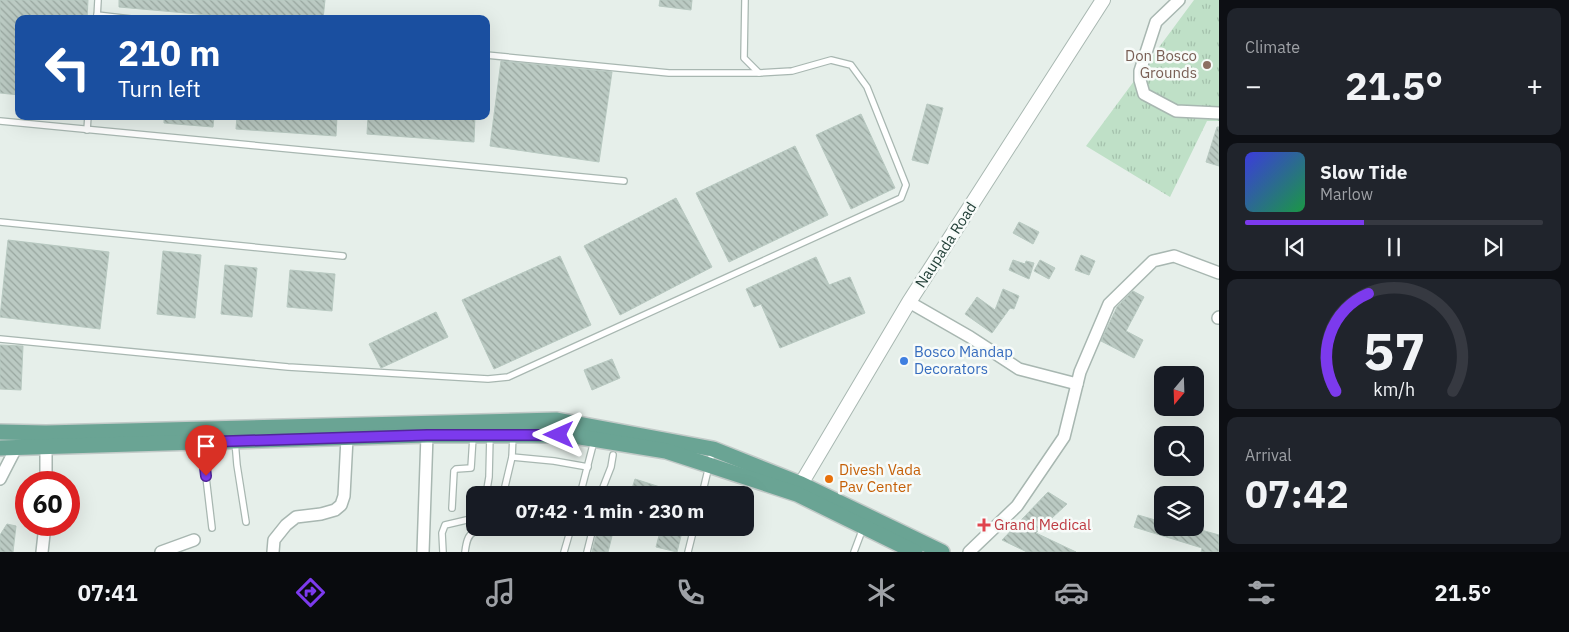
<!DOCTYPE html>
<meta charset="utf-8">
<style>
body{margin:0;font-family:"IBM Plex Sans",sans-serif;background:#20242c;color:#f1f3f6;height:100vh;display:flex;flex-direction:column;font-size:19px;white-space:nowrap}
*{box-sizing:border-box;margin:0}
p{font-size:16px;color:#9ea1a6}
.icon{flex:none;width:28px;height:28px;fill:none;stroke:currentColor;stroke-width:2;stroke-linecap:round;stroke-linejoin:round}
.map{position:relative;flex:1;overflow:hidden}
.sheet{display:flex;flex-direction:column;gap:8px;padding:8px;background:#0d0f14;width:350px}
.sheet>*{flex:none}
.guide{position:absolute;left:15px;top:15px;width:475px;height:105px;border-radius:10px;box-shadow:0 5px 20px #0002;background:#1a4fa0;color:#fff;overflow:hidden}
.needle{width:32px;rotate:199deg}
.tools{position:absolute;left:1154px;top:366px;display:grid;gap:10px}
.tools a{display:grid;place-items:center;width:50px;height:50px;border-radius:10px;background:#171b24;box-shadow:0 5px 20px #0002;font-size:25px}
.speed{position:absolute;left:15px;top:471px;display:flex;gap:10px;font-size:25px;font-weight:700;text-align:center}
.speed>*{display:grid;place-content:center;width:65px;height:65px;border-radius:50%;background:#171b24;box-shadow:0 5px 20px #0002;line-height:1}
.speed .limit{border:8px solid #d22;background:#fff;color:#111}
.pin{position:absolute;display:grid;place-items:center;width:42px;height:42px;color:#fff;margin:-51px -21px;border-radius:50% 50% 50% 0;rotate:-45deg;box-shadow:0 0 5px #0007}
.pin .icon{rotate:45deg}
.me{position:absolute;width:55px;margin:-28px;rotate:270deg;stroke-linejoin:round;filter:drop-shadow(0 0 4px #0008)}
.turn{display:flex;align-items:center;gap:18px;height:105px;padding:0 20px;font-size:22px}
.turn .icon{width:65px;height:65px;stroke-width:2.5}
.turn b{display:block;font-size:35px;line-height:42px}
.big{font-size:38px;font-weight:800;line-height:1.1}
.sheet .widget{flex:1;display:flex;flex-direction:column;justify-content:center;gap:8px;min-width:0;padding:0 18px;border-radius:10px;background:#20242c}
.sheet .dial{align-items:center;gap:0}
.dial svg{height:130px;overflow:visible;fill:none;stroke:#363941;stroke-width:7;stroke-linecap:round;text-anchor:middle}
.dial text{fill:#f1f3f6;stroke:none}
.song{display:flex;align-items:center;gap:15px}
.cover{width:60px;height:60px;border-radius:8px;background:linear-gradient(135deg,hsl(240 70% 55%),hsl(140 70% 35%))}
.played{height:5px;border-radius:2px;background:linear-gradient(90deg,#7c3aed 40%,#363941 40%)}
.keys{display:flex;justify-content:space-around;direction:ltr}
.heat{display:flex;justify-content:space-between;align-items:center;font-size:28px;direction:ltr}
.trip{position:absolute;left:466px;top:486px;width:288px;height:50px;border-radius:10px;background:#171b24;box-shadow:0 5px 20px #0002;font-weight:800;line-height:50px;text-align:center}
.menu{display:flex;height:80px;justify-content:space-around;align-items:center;background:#090b0e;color:#9ea1a6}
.menu .icon{width:35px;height:35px}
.menu .active{color:#7c3aed}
.menu b{font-size:22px;color:#f1f3f6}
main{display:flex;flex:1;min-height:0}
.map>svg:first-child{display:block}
.grass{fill:url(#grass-tufts)}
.building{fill:url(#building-back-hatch);stroke:#b8c9c1}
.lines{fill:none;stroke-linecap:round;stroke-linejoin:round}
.service-casing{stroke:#a8b7b1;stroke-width:8}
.minor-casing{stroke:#a8b7b1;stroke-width:14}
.tertiary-casing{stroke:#a8b7b1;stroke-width:16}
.primary-casing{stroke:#c2cac8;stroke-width:18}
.service{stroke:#fff;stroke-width:5.5}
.minor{stroke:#fff;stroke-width:11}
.tertiary{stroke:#fff;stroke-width:14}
.primary{stroke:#6aa494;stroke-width:15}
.route-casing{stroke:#51269a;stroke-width:12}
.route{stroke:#7c3aed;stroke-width:9}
.education-dot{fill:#8d6e63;stroke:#f7fbf9;stroke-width:2}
.shop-dot{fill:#3f7fe0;stroke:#f7fbf9;stroke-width:2}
.food-dot{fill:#e8710a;stroke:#f7fbf9;stroke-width:2}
.health-dot{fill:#e0444e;stroke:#f7fbf9;stroke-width:2}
.labels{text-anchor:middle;stroke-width:5;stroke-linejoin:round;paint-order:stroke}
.education-label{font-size:15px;fill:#785e54;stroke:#f7fbf9;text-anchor:end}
.street-label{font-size:15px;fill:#244139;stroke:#f7fbf9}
.shop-label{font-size:15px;fill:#366cbe;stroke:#f7fbf9;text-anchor:start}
.food-label{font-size:15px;fill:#c56008;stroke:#f7fbf9;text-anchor:start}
.health-label{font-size:15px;fill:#be3a42;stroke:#f7fbf9;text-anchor:start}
</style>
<main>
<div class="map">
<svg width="1219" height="552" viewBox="0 0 1219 552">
<defs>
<pattern id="grass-tufts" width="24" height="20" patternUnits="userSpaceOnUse" patternTransform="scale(1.25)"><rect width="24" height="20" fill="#bfe0c7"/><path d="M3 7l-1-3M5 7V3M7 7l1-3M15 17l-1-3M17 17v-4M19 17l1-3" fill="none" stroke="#a4c1ac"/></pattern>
<pattern id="building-back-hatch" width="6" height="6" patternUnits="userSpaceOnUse" patternTransform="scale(1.25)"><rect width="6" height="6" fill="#bbcac3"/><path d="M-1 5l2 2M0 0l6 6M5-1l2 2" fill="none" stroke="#98a69f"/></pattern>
</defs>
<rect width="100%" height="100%" fill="#e6efea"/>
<polygon class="grass" points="1194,0 1219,0 1219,121 1207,121 1170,197 1086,146"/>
<g class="building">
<polygon points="0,0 88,0 87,19 19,19 19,95 0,93"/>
<polygon points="119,0 325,0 323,19 253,19 119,7"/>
<polygon points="660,0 692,0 691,10 659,6"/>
<polygon points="501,61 612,72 599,162 490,146"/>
<polygon points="927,104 943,108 928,164 912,160"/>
<polygon points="861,114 895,188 851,209 816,135"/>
<polygon points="164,116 214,116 213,127 164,123"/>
<polygon points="237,116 337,116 336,136 236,129"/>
<polygon points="368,116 475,116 474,142 367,134"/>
<polygon points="1217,127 1219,127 1219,166 1206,162"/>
<polygon points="795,146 828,215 729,262 696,193"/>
<polygon points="676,198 712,267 620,315 584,246"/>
<polygon points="1019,222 1039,232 1033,244 1013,233"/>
<polygon points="8,240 109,252 100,329 0,317"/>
<polygon points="163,251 201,255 195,318 157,314"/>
<polygon points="1081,255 1095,261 1089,275 1075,270"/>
<polygon points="560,256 591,325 494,369 462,300"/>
<polygon points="816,257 829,285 850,277 865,313 780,348 761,304 754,307 746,289"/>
<polygon points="1013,260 1025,264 1026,261 1034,263 1029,279 1009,270"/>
<polygon points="1040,260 1055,268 1049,279 1034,271"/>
<polygon points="225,265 257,268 252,317 221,314"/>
<polygon points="290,270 335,274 332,311 287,307"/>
<polygon points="1003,289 1019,296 1014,309 1010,308 992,333 965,314 977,297 995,310"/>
<polygon points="1133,291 1144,297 1126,331 1143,340 1134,358 1101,341 1117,307"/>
<polygon points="436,312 448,337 381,368 369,344"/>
<polygon points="0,345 23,346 21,390 0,389"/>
<polygon points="612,359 620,378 592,390 584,370"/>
<polygon points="635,479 660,487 658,495 630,495"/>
<polygon points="1048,492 1067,504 1036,533 1076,552 1027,552 1002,540"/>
<polygon points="1138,515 1162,522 1162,528 1194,528 1219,535 1219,552 1201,552 1202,548 1134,527"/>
<polygon points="7,524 16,526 13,552 0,552 0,535"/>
<polygon points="598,528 614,528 608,552 592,552"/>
<polygon points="661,528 683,528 677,552 656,547"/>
</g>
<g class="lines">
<g class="service-casing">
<g id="service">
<polyline points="97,15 131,19"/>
<polyline points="97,18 98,0"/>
<polyline points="486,55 669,73 759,73"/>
<polyline points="0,121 624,181"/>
<polyline points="87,130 88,116"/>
<polyline points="0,222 343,256"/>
<polyline points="0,339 288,367 488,379 508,377 901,198 906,185 867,87 851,65 831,60 792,71 759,73 744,58 745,0"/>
<polyline points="235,441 237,465 246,522"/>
<polyline points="202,443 212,528"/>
<polyline points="512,457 554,461 588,467"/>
<polyline points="486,495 489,477 490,435"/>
<polyline points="503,495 512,457 513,435"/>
<polyline points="580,495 594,441"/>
<polyline points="600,495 611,467 613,455"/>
<polyline points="702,495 713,449"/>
<polyline points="452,508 454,471 456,469 471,468 473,437"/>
<polyline points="443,552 442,533 445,525 475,518"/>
<path d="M465,552C466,545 467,535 474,532C480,530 482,532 487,528"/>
<polyline points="564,552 571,528"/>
<polyline points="587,552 593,528"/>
<polyline points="688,552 694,528"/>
<polyline points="854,552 863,528"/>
</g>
</g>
<g class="minor-casing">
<g id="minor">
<polyline points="1179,0 1156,22 1140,71 1140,80 1144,94 1176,111 1219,113"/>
<polyline points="909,302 970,337 1019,369 1077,384"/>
<polyline points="1218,318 1219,317"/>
<polyline points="0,479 16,448"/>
<polyline points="46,482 46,439"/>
<polyline points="42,552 45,525"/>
<polyline points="161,552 194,540"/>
<polyline points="273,552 274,540 286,525 296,517 321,514 335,510 341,505 344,496 347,438"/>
<polyline points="423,552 427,435 426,428"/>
<polyline points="969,552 1017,506 1064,437 1080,372 1109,304 1153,261 1174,256 1219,273"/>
</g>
</g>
<g class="tertiary-casing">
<polyline id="tertiary" points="797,494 801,484 909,302 1103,0"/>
</g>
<g class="primary-casing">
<g id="primary">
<polyline points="0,432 46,433 557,420 713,449 801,484 942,552"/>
<polyline points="0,448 427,435 568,435 666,451 797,494 915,552"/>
</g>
</g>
<use href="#service" class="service"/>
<use href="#minor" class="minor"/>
<use href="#tertiary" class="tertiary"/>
<use href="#primary" class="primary"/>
</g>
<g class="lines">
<g class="route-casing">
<polyline id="route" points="206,476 202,442 427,435 559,435"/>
</g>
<use href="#route" class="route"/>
</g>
<circle class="education-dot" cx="1207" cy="65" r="5"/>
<circle class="shop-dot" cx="904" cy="361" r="5"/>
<circle class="food-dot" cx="829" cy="479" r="5"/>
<path class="health-dot" d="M981.5 517.5h5v5h5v5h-5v5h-5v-5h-5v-5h5z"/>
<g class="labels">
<g class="education-label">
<text x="1197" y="61">Don Bosco<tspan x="1197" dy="17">Grounds</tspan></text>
</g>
<g class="street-label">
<text transform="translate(946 245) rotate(-57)" y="5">Naupada Road</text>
</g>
<g class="shop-label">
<text x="914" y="357">Bosco Mandap<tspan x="914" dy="17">Decorators</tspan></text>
</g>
<g class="food-label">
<text x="839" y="475">Divesh Vada<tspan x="839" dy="17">Pav Center</tspan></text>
</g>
<g class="health-label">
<text x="994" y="530">Grand Medical</text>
</g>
</g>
</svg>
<div class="tools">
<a><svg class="needle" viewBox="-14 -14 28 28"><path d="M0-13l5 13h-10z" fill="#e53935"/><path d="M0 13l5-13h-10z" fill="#9ea1a6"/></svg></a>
<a><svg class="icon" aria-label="search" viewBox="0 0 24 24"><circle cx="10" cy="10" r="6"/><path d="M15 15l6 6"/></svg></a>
<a><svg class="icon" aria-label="layers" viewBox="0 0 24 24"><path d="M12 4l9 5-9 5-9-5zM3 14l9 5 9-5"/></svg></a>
</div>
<div class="speed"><div class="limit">60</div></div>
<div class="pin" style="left:206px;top:476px;background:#d93025"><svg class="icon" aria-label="arrive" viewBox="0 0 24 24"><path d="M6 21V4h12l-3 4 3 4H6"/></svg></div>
<svg class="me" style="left:559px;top:435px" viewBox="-20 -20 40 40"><path d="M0-17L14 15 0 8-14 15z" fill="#7c3aed" stroke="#fff" stroke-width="4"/></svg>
<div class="trip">07:42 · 1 min · 230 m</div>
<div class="guide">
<div class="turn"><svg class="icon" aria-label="left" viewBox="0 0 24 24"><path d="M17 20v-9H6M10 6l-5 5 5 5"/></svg><div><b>210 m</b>Turn left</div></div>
</div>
</div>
<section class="sheet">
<div class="widget"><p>Climate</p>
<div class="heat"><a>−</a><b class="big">21.5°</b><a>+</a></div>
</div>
<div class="widget">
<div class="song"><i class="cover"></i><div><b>Slow Tide</b><p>Marlow</p></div></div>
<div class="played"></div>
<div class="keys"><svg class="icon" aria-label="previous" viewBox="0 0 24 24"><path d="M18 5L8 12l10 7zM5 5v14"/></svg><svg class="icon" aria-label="pause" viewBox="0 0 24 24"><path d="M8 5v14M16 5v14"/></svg><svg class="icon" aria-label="next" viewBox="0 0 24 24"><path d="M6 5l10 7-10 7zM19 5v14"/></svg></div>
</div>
<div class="widget dial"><svg viewBox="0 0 100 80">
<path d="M14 69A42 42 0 1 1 86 69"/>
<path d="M14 69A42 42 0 0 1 34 9" stroke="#7c3aed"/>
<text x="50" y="56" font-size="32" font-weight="700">57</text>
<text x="50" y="72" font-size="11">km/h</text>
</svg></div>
<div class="widget"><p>Arrival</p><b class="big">07:42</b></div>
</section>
</main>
<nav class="menu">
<b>07:41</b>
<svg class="icon active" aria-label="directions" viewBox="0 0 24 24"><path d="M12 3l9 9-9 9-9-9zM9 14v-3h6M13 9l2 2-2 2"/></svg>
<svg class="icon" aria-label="music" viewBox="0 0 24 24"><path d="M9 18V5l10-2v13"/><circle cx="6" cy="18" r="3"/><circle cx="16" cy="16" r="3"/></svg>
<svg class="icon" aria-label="phone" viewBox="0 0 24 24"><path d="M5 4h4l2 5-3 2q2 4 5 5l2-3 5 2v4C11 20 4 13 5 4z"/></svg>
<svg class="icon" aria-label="climate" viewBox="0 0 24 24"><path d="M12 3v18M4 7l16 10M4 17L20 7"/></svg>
<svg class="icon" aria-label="car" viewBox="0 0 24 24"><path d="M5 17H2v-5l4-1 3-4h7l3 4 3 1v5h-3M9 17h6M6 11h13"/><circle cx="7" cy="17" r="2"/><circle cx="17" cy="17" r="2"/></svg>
<svg class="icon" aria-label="filters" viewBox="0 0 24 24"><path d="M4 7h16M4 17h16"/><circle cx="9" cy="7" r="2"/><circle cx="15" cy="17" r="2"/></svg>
<b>21.5°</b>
</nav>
